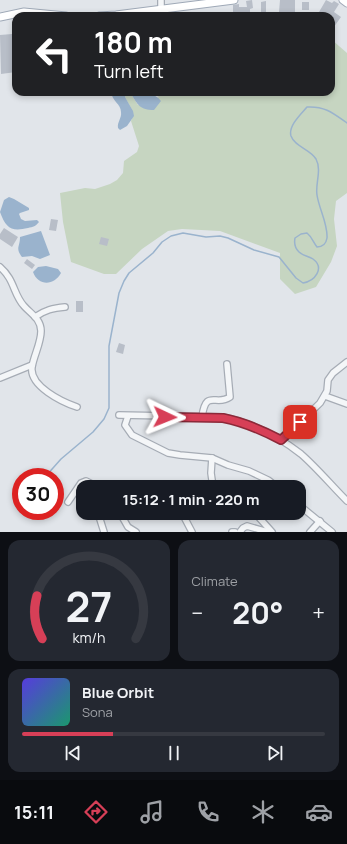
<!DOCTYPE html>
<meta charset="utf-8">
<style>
body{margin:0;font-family:Manrope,sans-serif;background:#242831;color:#f1f3f6;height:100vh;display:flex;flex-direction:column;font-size:15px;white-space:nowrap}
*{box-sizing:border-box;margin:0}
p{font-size:13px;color:#9ea1a6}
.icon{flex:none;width:22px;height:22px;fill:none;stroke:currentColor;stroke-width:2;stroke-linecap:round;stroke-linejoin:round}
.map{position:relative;height:532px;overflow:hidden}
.drawer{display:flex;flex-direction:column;gap:8px;padding:8px;background:#0d0f14;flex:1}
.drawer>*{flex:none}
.banner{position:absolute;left:12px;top:12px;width:323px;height:84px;border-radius:12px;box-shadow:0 2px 6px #0003;background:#202124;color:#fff;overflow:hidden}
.speed{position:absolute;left:12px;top:468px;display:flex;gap:8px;font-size:20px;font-weight:700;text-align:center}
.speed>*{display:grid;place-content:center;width:52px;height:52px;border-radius:50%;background:#171b24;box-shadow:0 2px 6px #0003;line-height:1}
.speed .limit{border:6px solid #d22;background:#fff;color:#111}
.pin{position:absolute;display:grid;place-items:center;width:34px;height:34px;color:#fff;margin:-17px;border-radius:8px;box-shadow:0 2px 6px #0006}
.me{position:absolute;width:44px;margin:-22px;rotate:92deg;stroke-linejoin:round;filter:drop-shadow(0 0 3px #0008)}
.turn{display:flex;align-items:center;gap:14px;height:84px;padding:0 16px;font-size:18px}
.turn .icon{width:52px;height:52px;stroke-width:2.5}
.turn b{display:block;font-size:28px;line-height:34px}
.big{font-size:30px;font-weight:700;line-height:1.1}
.drawer .widget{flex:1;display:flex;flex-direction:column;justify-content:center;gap:6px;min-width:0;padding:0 14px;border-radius:12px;background:#242831}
.drawer .dial{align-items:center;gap:0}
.dial svg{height:104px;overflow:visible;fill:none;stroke:#363941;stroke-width:7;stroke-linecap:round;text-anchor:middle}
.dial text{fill:#f1f3f6;stroke:none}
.song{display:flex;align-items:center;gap:12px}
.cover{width:48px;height:48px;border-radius:6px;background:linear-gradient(135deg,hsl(250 70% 55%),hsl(160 70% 35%))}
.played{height:4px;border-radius:2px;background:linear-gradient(90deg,#d73f57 30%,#363941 30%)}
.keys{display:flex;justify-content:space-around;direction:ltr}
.heat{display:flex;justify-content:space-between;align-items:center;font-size:22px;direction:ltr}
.drawer .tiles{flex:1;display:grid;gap:8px;grid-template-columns:1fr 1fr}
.widget:last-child{grid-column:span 2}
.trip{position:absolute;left:76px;top:480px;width:230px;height:40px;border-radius:12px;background:#171b24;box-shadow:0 2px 6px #0003;font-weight:700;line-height:40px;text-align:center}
.tab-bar{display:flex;height:64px;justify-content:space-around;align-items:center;background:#090b0e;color:#9ea1a6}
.tab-bar .icon{width:28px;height:28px}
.tab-bar .current{color:#d73f57}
.tab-bar b{font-size:18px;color:#f1f3f6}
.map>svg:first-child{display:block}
.green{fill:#c6d5c1}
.water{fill:#9ab3cd}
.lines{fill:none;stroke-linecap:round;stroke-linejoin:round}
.stream{stroke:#9ab3cd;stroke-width:1.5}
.building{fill:#b8bec8}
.minor-casing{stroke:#a6acb5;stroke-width:8}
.major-casing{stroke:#9fa9b7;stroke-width:9}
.minor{stroke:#f4f6f8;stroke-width:5.5}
.major{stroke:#fff;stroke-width:7}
.route-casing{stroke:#8c2939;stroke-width:10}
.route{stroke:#d73f57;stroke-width:7}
</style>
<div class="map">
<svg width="347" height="532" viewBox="0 0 347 532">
<rect width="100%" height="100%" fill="#e1e5ea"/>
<path class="green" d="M331,39L347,53V193L336,201L334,219L337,246L331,262L316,287L295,294L280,279V253L220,231L182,229L168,231L142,249L116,274H104L71,262L63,222L60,193L85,188L95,189L110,184L117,180L123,173L124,161L137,152L139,146L131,121C136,111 129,106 125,97L126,94L128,93L131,94L138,105L159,97L150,92H331Z"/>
<g class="water">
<path d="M111,92C126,92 152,88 161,101L154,110C140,110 138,105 131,94H126L125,97L133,111L134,116L127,126L120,130L118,128C117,122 122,118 121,112C121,104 112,101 111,92Z"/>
<path d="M9,197L14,199L29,208V210L20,213L19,214L21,219L25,221L37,220L39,222C36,226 33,227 28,228C11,232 6,228 0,212L4,200Z"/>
<path d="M41,231L50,255L40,259L32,256L22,257C15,248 20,247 20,237Z"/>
<path d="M46,266L58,269L61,273C54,286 38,286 33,272L38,267Z"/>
</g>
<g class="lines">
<path class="stream" d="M45,477L61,459L93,432L104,419L109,408V346L119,293L124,281L129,273L153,253L162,242L171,236L183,233L206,237L220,236L228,238L254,250L279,257L296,278L303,283C315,281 325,268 313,259C309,256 303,256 299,252C295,248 294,243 295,238L301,234L307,233C312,237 313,242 317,247C323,247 326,244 327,238C328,224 319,209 317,195C315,184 322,170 316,159C310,149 295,147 291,136C288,126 301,114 307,107C325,106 333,113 347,123"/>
</g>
<g class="building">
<polygon points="252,0 253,8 250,9 250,16 233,16 233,5 239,4 239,7 247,7 246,1"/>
<polygon points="280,0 295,0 295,16 282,16 284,12 279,12"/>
<polygon points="326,0 332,3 334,1 339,4 334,12 341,17 331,31 331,16 325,16 319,12"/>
<polygon points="266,1 266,14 261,14 261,2"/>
<rect x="302" y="2" width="7" height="8"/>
<polygon points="12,32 16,32 16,72 1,74 0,35 12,34"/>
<polygon points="51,219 58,220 56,231 49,230"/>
<polygon points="4,228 18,237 12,247 0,239 0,234"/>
<polygon points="101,237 109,239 107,246 99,244"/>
<polygon points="27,259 35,265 32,269 24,263"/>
<rect x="76" y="301" width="7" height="11"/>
<polygon points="119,343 125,345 123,354 116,352"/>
</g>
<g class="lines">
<g class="minor-casing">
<g id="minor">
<polyline points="161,0 161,9"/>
<path d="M0,267C15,280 13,294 24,306C31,314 41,319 41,331C41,343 34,355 32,367C29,386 62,402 77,407"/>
<path d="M35,317C45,310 53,308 65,307"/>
<polyline points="0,378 32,365"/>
<polyline points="325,396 347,404"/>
<path d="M119,415L223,417C251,423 278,436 301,454C317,468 332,486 347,501"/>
<polyline points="128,416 125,425 132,435 168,453 180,455 212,458 228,465 249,471 268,480 277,487"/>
<path d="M202,417C206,388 216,407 230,397L227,364"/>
<polyline points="281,441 320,403 327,391 328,380 333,373 347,362"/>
<polyline points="212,458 211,473 213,487"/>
<polyline points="68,502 81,483 86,481 98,487"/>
<polyline points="299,505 332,532"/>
<polyline points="98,513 104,532"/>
<polyline points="120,513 128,527 136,532"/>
<polyline points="182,513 192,532"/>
<polyline points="255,513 272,532"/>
<polyline points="232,532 235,532"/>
<polyline points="240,532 243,528 247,526 268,532"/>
<polyline points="310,532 320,521"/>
</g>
</g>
<g class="major-casing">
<g id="major">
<polyline points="343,0 347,3"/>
<polyline points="99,16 116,15 234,0"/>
<polyline points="0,17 24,12 66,16"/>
</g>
</g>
<use href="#minor" class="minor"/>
<use href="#major" class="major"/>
</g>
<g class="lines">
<g class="route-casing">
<path id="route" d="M165,417L223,418C244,422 262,430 281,440L300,422"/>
</g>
<use href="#route" class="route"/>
</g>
</svg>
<div class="speed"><div class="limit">30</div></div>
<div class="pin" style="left:300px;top:422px;background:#d93025"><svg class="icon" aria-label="arrive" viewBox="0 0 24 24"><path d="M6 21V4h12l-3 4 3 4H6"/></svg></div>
<svg class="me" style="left:165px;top:417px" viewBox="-20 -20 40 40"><path d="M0-17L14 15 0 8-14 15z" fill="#d73f57" stroke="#fff" stroke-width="4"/></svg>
<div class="trip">15:12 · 1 min · 220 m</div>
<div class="banner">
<div class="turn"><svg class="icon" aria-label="left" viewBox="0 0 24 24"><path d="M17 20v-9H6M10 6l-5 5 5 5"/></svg><div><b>180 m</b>Turn left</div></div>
</div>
</div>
<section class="drawer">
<div class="tiles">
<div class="widget dial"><svg viewBox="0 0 100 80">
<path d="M14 69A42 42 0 1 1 86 69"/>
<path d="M14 69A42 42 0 0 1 10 36" stroke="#d73f57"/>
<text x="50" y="56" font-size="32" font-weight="700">27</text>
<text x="50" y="72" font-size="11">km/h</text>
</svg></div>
<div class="widget"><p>Climate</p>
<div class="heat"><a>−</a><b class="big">20°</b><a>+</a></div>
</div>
<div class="widget">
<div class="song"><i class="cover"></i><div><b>Blue Orbit</b><p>Sona</p></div></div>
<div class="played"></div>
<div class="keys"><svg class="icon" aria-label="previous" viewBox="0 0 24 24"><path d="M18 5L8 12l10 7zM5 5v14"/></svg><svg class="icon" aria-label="pause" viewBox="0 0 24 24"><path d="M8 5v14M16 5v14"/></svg><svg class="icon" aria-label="next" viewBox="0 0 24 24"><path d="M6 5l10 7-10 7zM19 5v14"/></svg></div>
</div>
</div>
</section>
<nav class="tab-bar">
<b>15:11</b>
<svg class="icon current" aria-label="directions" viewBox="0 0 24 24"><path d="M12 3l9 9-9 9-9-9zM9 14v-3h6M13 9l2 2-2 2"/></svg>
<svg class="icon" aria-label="music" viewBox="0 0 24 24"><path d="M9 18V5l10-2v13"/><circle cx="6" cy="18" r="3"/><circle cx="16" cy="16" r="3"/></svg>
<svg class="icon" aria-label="phone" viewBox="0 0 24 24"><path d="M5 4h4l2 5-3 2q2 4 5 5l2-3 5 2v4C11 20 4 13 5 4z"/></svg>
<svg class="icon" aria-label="climate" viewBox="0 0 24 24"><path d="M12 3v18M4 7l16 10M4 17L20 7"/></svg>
<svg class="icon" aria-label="car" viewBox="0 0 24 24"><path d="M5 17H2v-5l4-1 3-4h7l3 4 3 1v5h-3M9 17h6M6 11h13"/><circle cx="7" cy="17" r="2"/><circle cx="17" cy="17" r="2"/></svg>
</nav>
